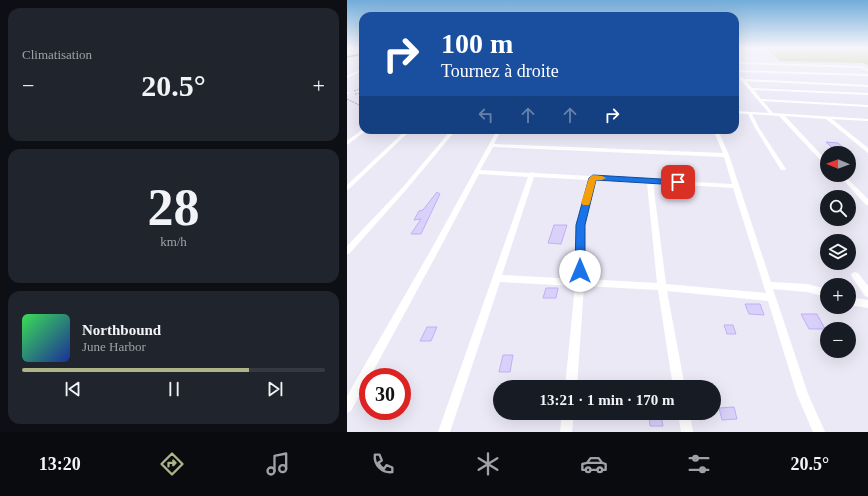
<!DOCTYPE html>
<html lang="fr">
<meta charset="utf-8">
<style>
body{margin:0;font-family:"Times New Roman",serif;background:#20242c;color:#f1f3f6;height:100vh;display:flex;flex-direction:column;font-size:15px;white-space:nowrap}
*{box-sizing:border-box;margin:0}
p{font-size:13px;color:#9ea1a6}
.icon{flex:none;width:22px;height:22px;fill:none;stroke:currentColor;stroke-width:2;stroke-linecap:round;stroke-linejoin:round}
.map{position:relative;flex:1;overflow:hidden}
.details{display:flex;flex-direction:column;gap:8px;padding:8px;background:#0d0f14;width:347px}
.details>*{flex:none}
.banner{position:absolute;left:12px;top:12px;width:380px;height:122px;border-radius:12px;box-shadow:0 4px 16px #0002;background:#1a4fa0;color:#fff;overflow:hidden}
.needle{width:26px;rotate:271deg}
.tools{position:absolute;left:473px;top:146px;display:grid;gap:8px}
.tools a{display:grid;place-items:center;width:36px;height:36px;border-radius:50%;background:#171b24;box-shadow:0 4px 16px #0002;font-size:20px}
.speed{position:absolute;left:12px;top:368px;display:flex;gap:8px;font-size:20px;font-weight:700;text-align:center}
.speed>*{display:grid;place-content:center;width:52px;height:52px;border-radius:50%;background:#171b24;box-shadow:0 4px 16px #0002;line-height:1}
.speed .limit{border:6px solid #d22;background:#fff;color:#111}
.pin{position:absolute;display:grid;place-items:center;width:34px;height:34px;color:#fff;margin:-17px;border-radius:8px;box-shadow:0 2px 6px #0006}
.me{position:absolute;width:44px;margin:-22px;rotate:0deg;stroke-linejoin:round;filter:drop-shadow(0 0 3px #0008)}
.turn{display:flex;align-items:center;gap:14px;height:84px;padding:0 16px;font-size:18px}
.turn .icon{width:52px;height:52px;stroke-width:2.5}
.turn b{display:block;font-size:28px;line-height:34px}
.lanes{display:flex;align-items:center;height:38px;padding:0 16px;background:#0003;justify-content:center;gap:20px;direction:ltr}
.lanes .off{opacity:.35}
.big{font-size:30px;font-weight:600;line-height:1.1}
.details .widget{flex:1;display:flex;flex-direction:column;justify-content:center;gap:6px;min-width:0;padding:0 14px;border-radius:12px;background:#20242c}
.details .dial{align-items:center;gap:0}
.dial b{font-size:52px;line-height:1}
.song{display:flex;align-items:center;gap:12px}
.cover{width:48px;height:48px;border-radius:6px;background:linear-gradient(135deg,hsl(130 70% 55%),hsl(230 70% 35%))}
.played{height:4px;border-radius:2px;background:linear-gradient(90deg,#afb388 75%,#363941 75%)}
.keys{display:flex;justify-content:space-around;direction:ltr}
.heat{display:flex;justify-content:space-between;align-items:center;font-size:22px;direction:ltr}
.trip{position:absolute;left:146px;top:380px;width:228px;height:40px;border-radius:20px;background:#171b24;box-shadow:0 4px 16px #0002;font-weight:600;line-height:40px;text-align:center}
.tabs{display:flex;height:64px;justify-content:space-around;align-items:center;background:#090b0e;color:#9ea1a6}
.tabs .icon{width:28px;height:28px}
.tabs .active{color:#afb388}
.tabs b{font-size:18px;color:#f1f3f6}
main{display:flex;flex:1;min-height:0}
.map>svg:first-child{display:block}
.green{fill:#c8cf98}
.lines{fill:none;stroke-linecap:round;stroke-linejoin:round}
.stream{stroke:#537e9f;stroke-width:1.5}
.building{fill:#d9d1fa;stroke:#bfb0f4}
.path{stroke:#aaa6b8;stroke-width:1;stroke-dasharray:2 1;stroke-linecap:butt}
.street{fill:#fff;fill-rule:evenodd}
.route{fill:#1a73e8;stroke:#114b97}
.slow{fill:#f59e0b}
</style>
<main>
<section class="details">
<div class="widget"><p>Climatisation</p>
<div class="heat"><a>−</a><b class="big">20.5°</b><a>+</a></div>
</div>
<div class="widget dial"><b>28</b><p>km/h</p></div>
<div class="widget">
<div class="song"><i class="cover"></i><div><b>Northbound</b><p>June Harbor</p></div></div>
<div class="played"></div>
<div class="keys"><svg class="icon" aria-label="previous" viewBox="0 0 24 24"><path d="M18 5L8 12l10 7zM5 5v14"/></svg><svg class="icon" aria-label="pause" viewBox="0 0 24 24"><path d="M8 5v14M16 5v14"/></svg><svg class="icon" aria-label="next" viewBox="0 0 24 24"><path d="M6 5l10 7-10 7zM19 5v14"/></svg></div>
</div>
</section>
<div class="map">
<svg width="521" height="432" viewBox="0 0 521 432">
<rect width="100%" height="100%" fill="#ece9f7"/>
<polygon class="green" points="419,48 521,48 521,65 516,63 433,61"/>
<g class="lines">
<polyline class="stream" points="0,57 16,54"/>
</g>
<g class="building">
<polygon points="479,142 491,143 502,153 491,153"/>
<polygon points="90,192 93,194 74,234 64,234 74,219 67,220 72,211 76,210"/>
<polygon points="207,225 220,225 214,244 201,243"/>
<polygon points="199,288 211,288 209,298 196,298"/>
<polygon points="398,304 413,304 417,315 402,314"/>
<polygon points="454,314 470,314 478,329 462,329"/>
<polygon points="377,325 386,325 389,334 380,334"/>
<polygon points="80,327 90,327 84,341 73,341"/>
<polygon points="156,355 166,355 163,372 152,372"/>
<polygon points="387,407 390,419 375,420 372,408"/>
<polygon points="302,416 314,416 316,426 303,426"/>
</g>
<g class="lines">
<g class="path">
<polyline points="7,91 16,88"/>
<polyline points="8,94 16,93"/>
<polyline points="0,99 16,107"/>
</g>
<g class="street">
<polygon points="389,62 514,66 521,69 521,71 513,68 391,64 388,67"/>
<polygon points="16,68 16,70 0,78 0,76"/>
<polygon points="388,70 521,74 521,76 389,72"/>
<polygon points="394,77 397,79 521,85 521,87 399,81 405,88 521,93 521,95 407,90 414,99 521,105 521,107 416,101 426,113 521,119 521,121 485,119 521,148 521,153 479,119 438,116 480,161 480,166 478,165 432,116 405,114 412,128 439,169 438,170 434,170 408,128 401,114 388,113 388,111 422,113 393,79"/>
<polygon points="0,92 2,92 3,93 0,94"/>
<polygon points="16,129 20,130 0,145 0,141"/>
<polygon points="59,130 64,130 2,189 0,190 0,185"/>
<polygon points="104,130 109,130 59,190 3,253 0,254 0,246 55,188"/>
<path d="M150,130H154L147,144L376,153L367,132L293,131L291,130H371L382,155L424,282L460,284L480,289V297L460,292L426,289L461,394L478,432H466L450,395L421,301L320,291L338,387H326L311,290L237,286L230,387H218L228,286L153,282L103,432H91L181,177L132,174L92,250L23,377H21V380L4,411L0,413V396L85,248ZM146,147L377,157L385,184L306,180L303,178L300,179L249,177L246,175L243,176L188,173L185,172L183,173L133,170ZM187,177L242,180L231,217L229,233V279L155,275ZM248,180L300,183L310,283L237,279V233L239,217ZM306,183L386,188L419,293L319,284Z"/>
<polygon points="489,175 496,175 502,180 521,199 521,205 519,205 498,182"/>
<polygon points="508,272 511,273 521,286 521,297 518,296 505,277 504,275 505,273"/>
<polygon points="502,297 521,300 521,308 502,305"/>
<polygon points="215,413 227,413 225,432 213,432"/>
<polygon points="331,413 343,413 346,432 334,432"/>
</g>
</g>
<linearGradient id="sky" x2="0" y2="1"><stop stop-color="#71acd9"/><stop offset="0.44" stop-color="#f6f5fb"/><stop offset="1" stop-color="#f6f5fb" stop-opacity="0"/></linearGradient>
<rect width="521" height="109" fill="url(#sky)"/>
<polygon class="route" points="246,175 331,180 335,182 331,185 249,180 238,225 238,271 237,274 233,275 229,274 228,271 229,225 242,178"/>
<polygon class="slow" points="246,175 255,176 259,178 255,180 249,180 243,203 242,205 236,205 234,203 242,178"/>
</svg>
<div class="tools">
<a><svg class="needle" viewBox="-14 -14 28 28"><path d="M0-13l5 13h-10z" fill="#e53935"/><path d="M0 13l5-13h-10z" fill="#9ea1a6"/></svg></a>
<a><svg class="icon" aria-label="search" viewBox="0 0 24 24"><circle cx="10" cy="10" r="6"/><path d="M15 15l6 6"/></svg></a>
<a><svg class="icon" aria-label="layers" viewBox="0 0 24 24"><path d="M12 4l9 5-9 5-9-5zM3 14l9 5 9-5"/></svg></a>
<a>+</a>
<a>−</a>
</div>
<div class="speed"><div class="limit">30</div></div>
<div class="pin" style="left:331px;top:182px;background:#d93025"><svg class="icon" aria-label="arrive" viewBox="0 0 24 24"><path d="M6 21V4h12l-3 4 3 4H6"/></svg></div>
<svg class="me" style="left:233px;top:271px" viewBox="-20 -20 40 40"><circle r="19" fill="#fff"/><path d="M0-13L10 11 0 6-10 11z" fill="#1a73e8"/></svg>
<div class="trip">13:21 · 1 min · 170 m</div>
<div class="banner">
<div class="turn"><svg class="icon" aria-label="right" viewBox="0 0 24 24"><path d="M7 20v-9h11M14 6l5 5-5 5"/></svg><div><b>100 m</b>Tournez à droite</div></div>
<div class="lanes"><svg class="icon off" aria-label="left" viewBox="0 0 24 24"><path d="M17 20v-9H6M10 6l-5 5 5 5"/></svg><svg class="icon off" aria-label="ahead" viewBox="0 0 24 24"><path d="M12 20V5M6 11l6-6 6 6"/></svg><svg class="icon off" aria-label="ahead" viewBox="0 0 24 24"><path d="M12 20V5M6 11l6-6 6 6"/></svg><svg class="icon" aria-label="right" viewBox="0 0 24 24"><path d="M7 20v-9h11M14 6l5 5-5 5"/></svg></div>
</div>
</div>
</main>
<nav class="tabs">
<b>13:20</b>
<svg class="icon active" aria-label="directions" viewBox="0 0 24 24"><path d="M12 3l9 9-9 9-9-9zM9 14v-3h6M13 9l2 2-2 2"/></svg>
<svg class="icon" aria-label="music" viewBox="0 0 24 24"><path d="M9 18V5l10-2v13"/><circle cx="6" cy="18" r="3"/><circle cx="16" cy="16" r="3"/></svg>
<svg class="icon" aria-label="phone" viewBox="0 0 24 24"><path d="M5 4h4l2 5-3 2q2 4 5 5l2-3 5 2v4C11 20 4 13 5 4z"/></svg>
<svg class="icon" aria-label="climate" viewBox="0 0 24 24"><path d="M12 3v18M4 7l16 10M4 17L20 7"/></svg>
<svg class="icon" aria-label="car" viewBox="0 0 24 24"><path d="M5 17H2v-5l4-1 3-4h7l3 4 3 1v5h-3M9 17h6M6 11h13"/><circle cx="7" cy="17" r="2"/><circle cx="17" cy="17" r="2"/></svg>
<svg class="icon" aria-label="filters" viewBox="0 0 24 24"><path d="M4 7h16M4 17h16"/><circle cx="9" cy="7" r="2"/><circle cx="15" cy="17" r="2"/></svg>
<b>20.5°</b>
</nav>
